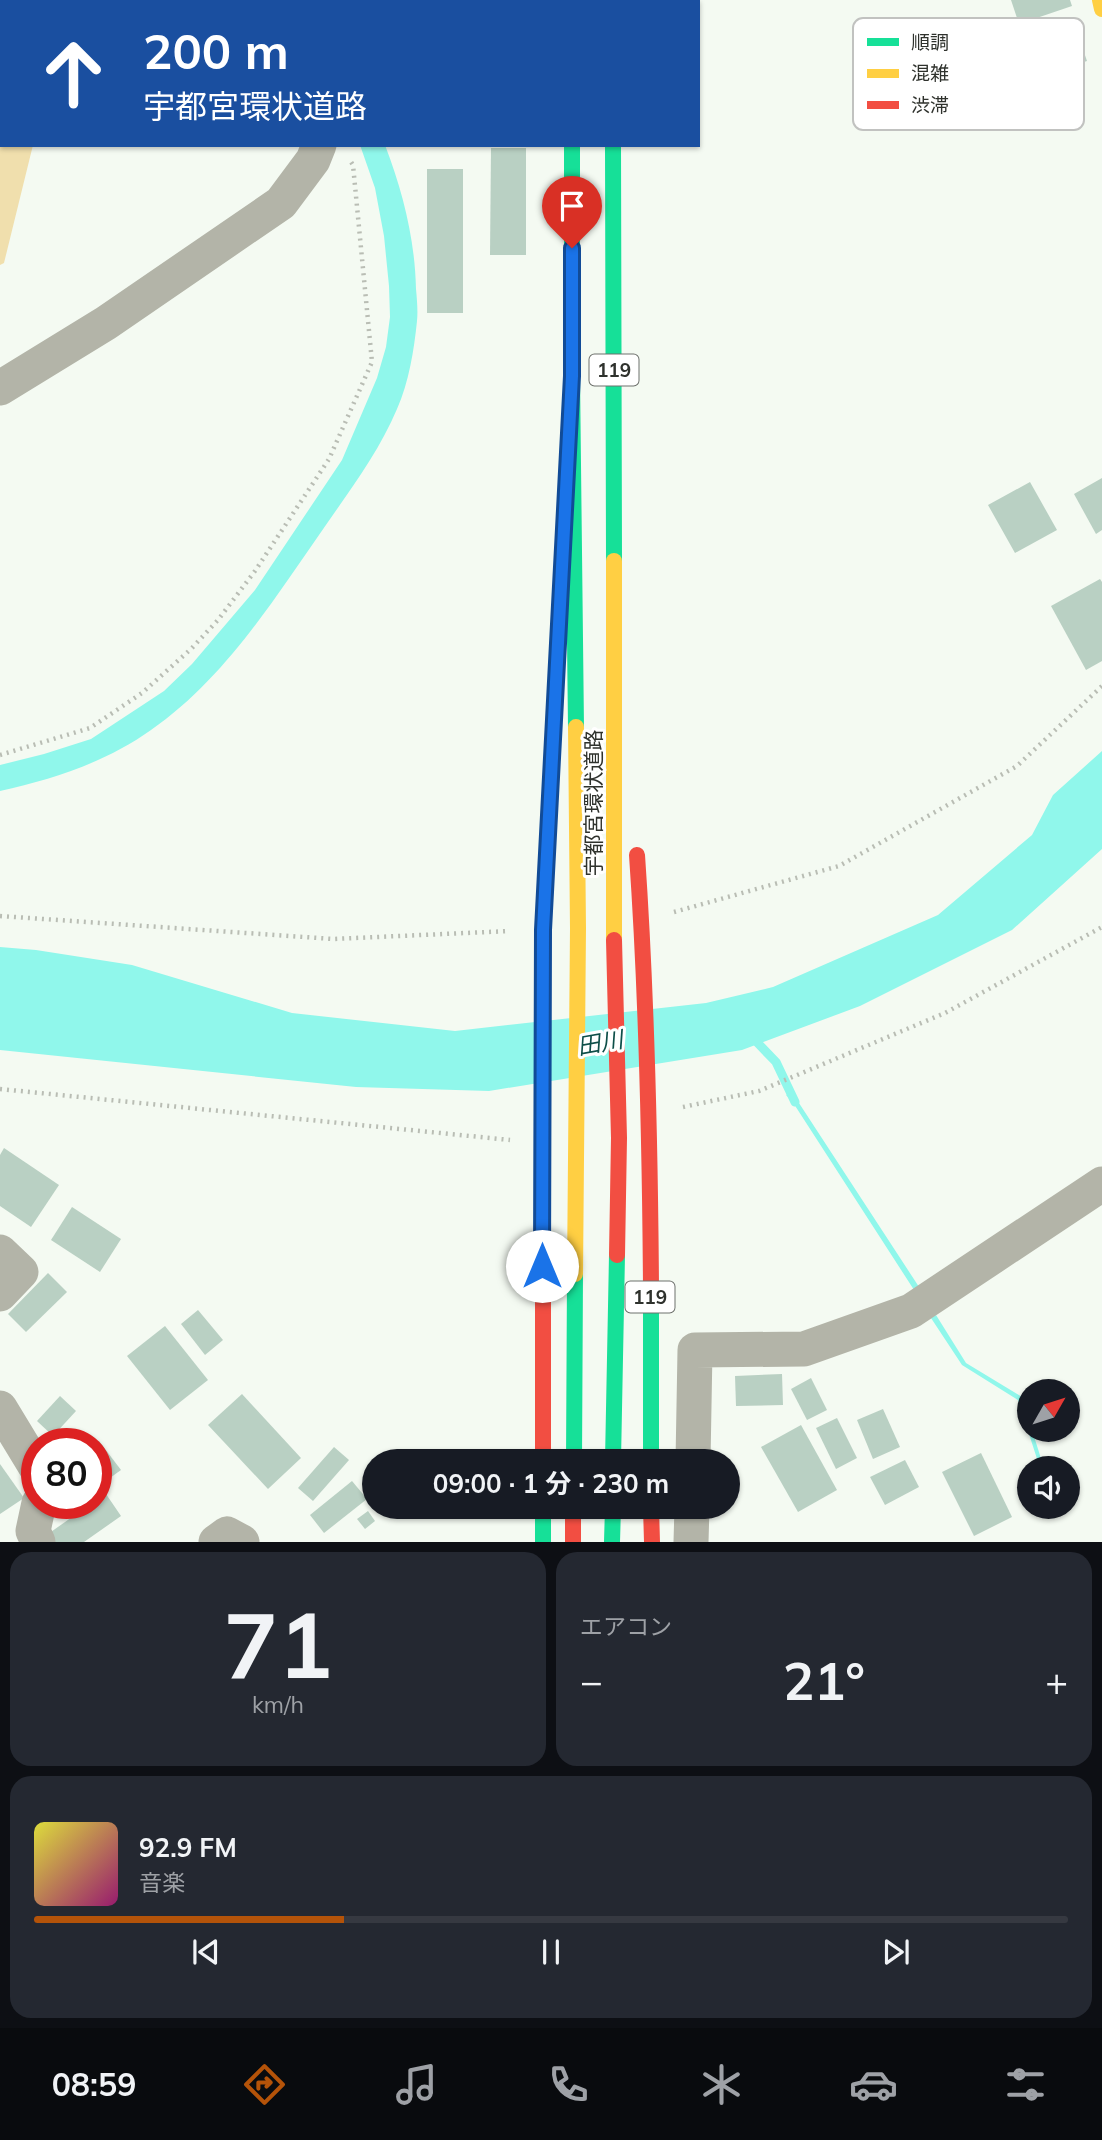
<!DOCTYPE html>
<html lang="ja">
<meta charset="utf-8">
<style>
body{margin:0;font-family:Mulish,"Noto Sans JP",sans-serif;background:#242831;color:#f1f3f6;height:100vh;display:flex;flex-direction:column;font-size:26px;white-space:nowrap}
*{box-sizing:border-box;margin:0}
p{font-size:23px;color:#9ea1a6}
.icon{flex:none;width:38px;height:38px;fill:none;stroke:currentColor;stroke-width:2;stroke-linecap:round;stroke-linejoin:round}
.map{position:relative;height:1542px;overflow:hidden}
.sheet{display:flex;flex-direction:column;gap:10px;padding:10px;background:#0d0f14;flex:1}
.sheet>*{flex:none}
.guide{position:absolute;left:0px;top:0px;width:700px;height:147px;box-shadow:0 2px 5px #0004;background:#1a4fa0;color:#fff;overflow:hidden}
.needle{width:46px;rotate:51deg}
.fabs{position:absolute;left:1017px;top:1379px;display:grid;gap:14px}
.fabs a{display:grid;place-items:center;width:63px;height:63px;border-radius:50%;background:#171b24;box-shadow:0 2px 5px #0004;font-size:35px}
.speed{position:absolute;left:21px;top:1428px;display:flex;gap:14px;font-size:35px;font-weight:700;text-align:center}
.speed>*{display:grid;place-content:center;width:91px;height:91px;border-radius:50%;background:#171b24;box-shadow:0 2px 5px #0004;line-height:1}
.speed .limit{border:10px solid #d22;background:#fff;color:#111}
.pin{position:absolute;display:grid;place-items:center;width:60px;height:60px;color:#fff;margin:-72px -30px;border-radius:50% 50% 50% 0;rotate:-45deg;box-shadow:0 0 7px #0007}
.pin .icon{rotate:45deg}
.me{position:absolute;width:77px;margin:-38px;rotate:0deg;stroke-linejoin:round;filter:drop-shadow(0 0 5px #0008)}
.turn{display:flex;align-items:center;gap:24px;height:147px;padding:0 28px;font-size:32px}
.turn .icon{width:91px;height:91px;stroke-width:2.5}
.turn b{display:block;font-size:49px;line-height:60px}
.big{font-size:52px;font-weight:700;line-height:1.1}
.sheet .card{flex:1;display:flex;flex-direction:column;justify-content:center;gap:10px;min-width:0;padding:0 24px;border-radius:21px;background:#242831}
.sheet .dial{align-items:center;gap:0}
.dial b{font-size:91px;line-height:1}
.song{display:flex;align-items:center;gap:21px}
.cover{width:84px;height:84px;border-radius:10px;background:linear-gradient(135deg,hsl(60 70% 55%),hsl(320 70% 35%))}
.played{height:7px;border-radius:4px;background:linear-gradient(90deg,#b45309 30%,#363941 30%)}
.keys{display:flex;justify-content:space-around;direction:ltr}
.heat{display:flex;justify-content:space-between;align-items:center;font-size:38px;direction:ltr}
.sheet .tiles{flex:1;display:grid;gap:10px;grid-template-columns:1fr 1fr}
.card:last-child{grid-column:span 2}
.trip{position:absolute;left:362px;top:1449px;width:378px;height:70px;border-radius:35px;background:#171b24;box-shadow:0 2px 5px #0004;font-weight:700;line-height:70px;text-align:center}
.tab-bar{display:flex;height:112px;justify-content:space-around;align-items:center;background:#090b0e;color:#9ea1a6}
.tab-bar .icon{width:49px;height:49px}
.tab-bar .on{color:#b45309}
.tab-bar b{font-size:32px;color:#f1f3f6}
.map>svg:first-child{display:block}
.green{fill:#f0dfad}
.water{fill:#90f7eb}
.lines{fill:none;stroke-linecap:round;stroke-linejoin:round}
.stream{stroke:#90f7eb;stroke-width:9}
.building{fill:#b9d0c3}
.path{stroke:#b9bdb4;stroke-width:4.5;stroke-dasharray:2 5;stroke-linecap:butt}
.street{stroke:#b3b4a8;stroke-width:35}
.fast{stroke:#16e098;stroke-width:16}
.slow{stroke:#ffcf43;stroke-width:16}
.jam{stroke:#f24e42;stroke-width:16}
.route-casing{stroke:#114b97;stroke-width:18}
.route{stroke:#1a73e8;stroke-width:12}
.labels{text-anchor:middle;stroke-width:6;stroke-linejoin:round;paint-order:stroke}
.shield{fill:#fff;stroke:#6d706c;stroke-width:2}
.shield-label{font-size:19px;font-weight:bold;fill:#2f322d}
.street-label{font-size:21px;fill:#2f322d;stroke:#fff}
.water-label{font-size:23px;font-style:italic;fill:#0e4f49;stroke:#fff}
.key{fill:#fff;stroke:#c1c2c0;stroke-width:2}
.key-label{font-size:19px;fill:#2f322d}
</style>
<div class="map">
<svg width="1102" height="1542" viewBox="0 0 1102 1542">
<rect width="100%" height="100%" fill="#f4faf2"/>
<polygon class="green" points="0,0 116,0 113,2 2,2 2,145 33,145 4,263 0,265"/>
<g class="water">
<path d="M360,145H385C403,192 415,240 416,289C417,300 418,311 417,321C414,350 409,382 397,409C378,454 347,494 319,535C271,604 222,681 151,730C106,762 54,779 0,791V765L44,754L91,739L164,691L192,664L255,590L342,460L377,378L386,347L390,317L389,286L384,236L375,188Z"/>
<polygon points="1102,751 1102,849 1012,930 860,1006 742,1050 489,1091 356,1087 0,1050 0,947 36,950 132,965 292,1013 455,1031 706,1003 773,987 938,915 1032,835 1053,795"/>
<polygon points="791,1093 797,1100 921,1290 916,1293 792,1101 786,1095"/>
<polygon points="936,1315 966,1363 1022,1397 1029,1420 1029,1430 1032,1430 1044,1468 1040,1468 1018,1400 962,1365 931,1318"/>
</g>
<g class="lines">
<polyline class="stream" points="751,1036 776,1062 795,1102"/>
</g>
<g class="building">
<polygon points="1011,0 1070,0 1072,6 1019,24"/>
<polygon points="1073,21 1087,61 1054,72 1040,32"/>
<polygon points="491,148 526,148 526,255 490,255"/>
<rect x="427" y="169" width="36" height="144"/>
<polygon points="1102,478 1102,530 1096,534 1074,494"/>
<polygon points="1030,482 1057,530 1015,553 988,505"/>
<polygon points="1100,579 1102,582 1102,661 1086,670 1051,606"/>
<polygon points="4,1148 59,1185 31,1227 0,1206 0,1155"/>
<polygon points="72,1207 121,1239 100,1272 51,1240"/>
<polygon points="48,1273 67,1292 26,1332 8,1314"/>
<polygon points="198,1310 223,1340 205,1355 181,1324"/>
<polygon points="165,1326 208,1380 170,1410 127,1356"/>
<polygon points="782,1374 783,1405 736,1406 735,1376"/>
<polygon points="811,1378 827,1410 807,1420 791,1389"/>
<polygon points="242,1394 301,1458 268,1489 208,1425"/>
<polygon points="60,1396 76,1411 53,1436 37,1421"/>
<polygon points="883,1409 900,1447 873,1459 857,1420"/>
<polygon points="837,1418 857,1458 836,1469 816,1428"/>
<polygon points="801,1425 837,1490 798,1512 761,1447"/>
<polygon points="99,1441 121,1470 96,1488 96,1443"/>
<polygon points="334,1447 349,1460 313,1501 298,1488"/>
<polygon points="981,1453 1012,1517 974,1536 942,1472"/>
<polygon points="905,1460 919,1487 885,1505 870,1477"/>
<polygon points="0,1464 24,1498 0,1514"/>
<polygon points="352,1481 367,1499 324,1533 310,1515"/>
<polygon points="106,1494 121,1516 84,1542 53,1542 48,1534 92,1503 96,1503 96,1501"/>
<polygon points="368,1511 375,1521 365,1529 357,1519"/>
</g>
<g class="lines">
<g class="path">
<polyline points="0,755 90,728 142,693 191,649 218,620 255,571 329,459 372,362 353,165 349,159"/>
<polyline points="674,912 839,866 1017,766 1102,686"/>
<polyline points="0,916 333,939 510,931"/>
<polyline points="0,1089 510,1140"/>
<polyline points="683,1107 759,1091 945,1013 1102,927"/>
</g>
<g class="street">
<polyline points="377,2 377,0"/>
<polyline points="0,388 106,323 281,203 313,160 319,145"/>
<polyline points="0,1252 21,1272 0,1294"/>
<polyline points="0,1408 37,1469"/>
<polyline points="693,1461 695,1350 804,1349 911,1311 1102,1184"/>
<polyline points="38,1542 33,1531 39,1503"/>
<polyline points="216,1542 227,1534 242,1542"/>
<polyline points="691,1542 692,1507"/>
</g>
<g class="fast">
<polyline points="572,0 572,2"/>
<polyline points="612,0 612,2"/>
<polyline points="572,145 572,376 576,727"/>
<polyline points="613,145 614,561"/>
<polyline points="651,1288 651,1461"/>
<polyline points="574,1461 575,1274"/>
<polyline points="613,1461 617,1255"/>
<polyline points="543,1507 543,1542"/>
<polyline points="612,1542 613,1507"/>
</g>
<g class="slow">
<polyline points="1100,0 1102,9"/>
<polyline points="614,561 614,940"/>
<polyline points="543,1038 543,930 553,745"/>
<polyline points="575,1274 578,928 576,727"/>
</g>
<g class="jam">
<path d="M637,855C647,999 650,1143 651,1288"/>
<polyline points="614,940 619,1138 617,1255"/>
<polyline points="543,1038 543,1461"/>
<polyline points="573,1507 573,1542"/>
<polyline points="651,1507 652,1542"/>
</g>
</g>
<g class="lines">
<g class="route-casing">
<polyline id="route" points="542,1266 543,930 572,376 572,248"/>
</g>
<use href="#route" class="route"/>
</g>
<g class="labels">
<g class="shield">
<rect x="589.5" y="354.5" width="49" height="31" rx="5"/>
<rect x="625.5" y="1281.5" width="49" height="31" rx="5"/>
</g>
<g class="shield-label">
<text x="614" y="377">119</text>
<text x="650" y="1304">119</text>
</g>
<g class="street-label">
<text transform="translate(594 803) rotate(-90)" y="7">宇都宮環状道路</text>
</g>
<g class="water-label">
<text transform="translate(600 1043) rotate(-10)" y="8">田川</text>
</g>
</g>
<rect x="853" y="18" width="231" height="112" rx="10" class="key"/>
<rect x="867" y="38" width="32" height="8" fill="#16e098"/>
<rect x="867" y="69" width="32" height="9" fill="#ffcf43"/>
<rect x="867" y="101" width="32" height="8" fill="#f24e42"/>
<g class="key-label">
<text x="911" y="49">順調</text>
<text x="911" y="80">混雑</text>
<text x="911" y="112">渋滞</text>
</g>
</svg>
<div class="fabs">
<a><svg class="needle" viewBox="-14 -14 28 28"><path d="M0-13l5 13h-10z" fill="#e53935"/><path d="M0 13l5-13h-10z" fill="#9ea1a6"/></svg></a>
<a><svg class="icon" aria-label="sound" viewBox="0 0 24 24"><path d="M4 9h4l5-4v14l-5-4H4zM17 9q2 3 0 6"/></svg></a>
</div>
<div class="speed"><div class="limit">80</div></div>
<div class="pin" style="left:572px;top:248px;background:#d93025"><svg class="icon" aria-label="arrive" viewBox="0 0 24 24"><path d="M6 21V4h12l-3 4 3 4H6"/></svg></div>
<svg class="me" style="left:542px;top:1266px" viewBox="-20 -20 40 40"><circle r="19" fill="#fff"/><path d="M0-13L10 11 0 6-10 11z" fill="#1a73e8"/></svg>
<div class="trip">09:00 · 1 分 · 230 m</div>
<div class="guide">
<div class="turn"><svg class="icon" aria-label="ahead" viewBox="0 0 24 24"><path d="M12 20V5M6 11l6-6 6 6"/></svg><div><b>200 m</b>宇都宮環状道路</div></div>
</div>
</div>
<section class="sheet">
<div class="tiles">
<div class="card dial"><b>71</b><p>km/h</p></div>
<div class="card"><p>エアコン</p>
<div class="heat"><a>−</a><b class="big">21°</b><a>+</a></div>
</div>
<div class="card">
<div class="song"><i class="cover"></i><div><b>92.9 FM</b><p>音楽</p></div></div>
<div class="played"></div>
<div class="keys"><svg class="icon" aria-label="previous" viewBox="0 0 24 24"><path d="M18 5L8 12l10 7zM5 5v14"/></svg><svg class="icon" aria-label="pause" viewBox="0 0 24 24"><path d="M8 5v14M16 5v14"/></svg><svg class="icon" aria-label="next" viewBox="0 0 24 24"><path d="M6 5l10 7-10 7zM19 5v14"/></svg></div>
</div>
</div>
</section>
<nav class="tab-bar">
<b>08:59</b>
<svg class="icon on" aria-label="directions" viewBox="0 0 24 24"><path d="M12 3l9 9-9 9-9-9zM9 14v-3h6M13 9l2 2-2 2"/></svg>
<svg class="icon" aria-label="music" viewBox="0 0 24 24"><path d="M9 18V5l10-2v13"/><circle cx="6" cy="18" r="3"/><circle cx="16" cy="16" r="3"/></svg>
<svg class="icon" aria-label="phone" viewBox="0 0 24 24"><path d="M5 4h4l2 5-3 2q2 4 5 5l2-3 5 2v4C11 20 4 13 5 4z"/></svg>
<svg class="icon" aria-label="climate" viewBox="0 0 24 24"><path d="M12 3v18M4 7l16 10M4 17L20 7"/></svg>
<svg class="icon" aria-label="car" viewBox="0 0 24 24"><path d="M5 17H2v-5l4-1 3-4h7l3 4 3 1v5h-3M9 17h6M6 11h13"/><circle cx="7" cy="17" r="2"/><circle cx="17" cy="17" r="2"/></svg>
<svg class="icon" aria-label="filters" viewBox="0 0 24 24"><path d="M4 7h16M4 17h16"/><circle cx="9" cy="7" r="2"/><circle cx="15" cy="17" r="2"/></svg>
</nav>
